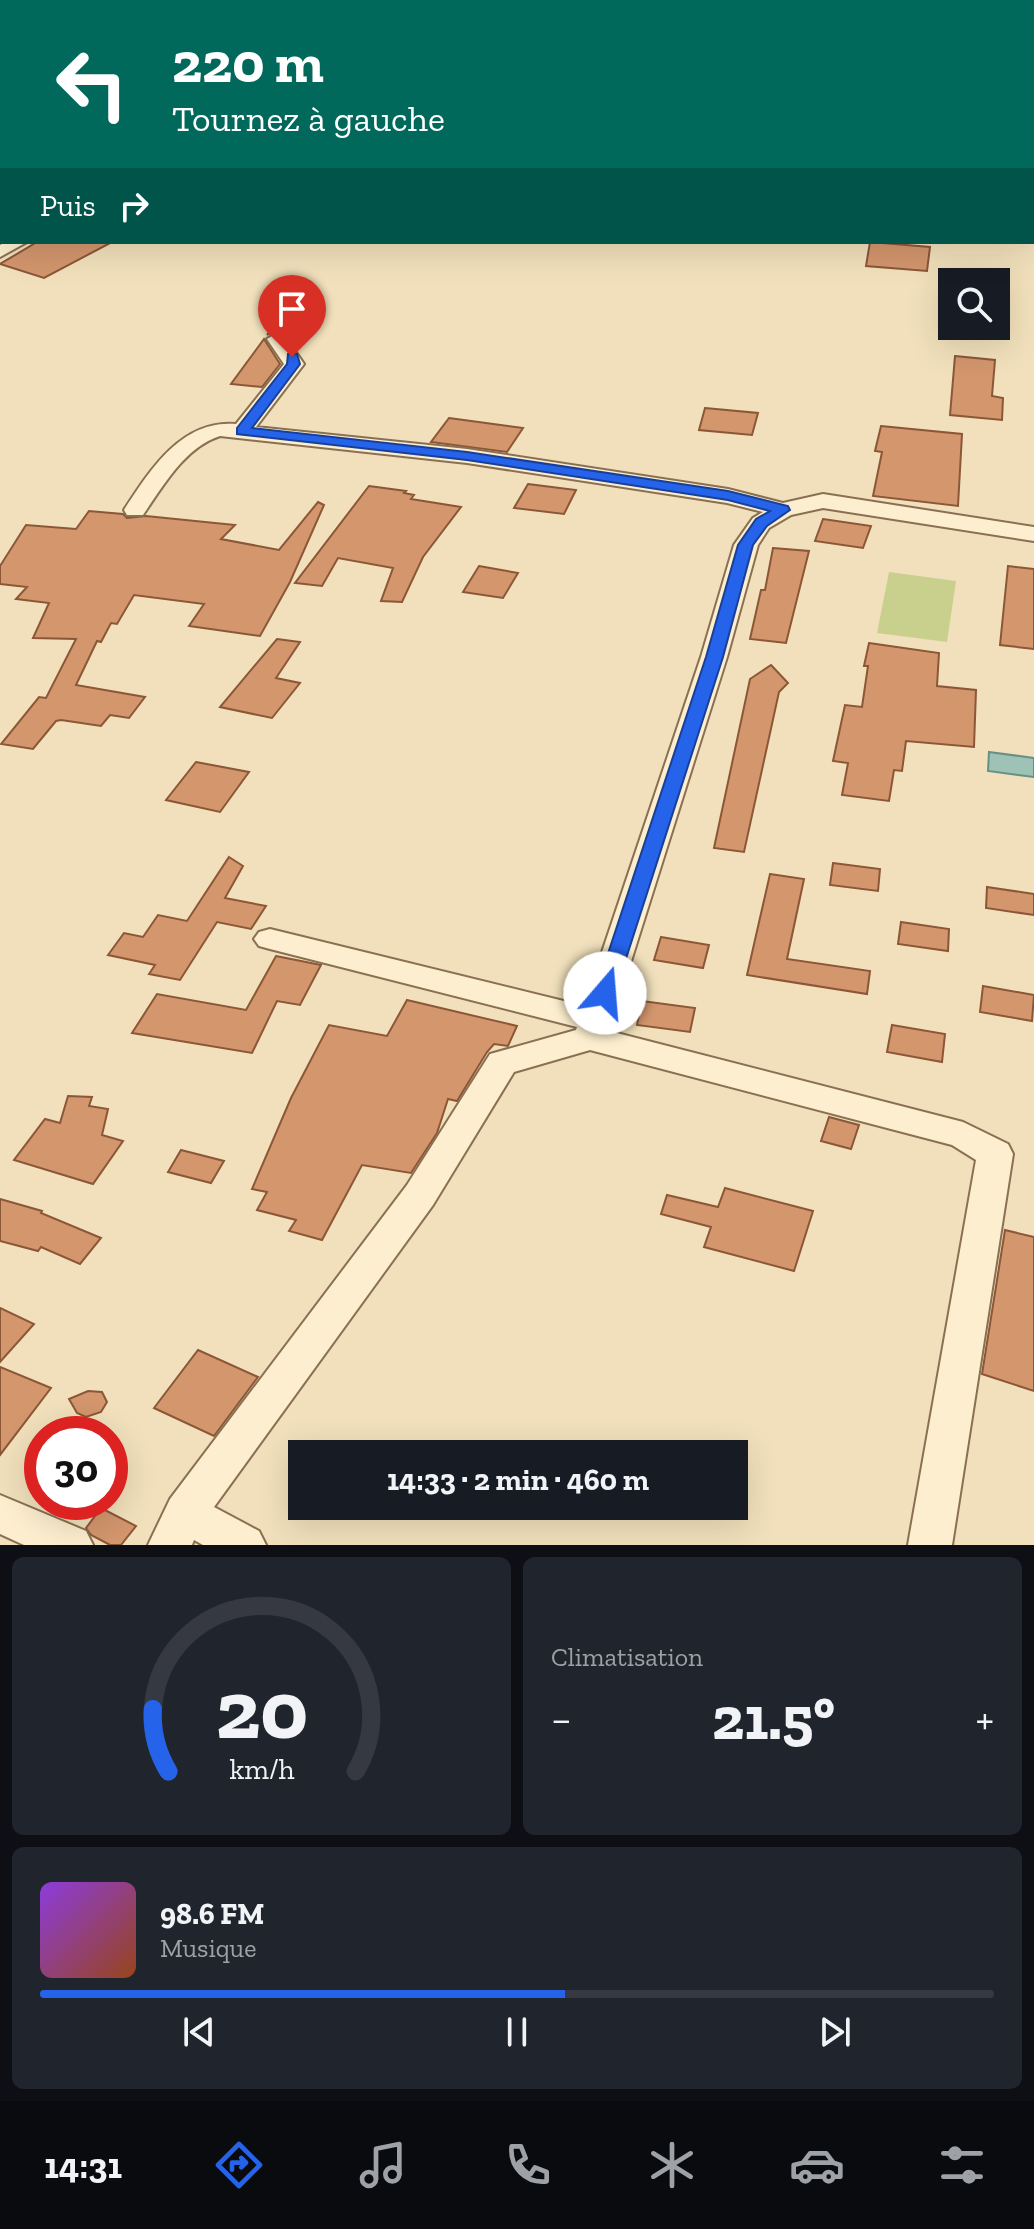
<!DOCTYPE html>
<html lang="fr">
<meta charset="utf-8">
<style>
body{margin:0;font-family:"Zilla Slab",serif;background:#20242c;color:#f1f3f6;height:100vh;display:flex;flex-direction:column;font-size:30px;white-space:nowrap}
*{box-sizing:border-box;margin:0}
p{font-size:26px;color:#9ea1a6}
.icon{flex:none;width:44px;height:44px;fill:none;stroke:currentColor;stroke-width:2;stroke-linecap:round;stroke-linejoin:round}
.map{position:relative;height:1545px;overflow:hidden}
.drawer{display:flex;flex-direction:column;gap:12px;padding:12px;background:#0d0f14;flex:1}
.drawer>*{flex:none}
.guide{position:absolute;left:0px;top:0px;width:1034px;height:244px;box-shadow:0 8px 32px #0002;background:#00695c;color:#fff;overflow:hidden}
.fabs{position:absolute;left:938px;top:268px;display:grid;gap:16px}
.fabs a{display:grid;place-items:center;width:72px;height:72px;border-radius:0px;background:#171b24;box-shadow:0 8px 32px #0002;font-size:40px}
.speed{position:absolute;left:24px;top:1416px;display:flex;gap:16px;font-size:40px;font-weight:700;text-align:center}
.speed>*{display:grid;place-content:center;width:104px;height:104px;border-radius:50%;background:#171b24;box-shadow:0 8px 32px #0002;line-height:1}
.speed .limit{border:12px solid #d22;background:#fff;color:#111}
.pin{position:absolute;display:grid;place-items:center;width:68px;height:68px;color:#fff;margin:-82px -34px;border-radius:50% 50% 50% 0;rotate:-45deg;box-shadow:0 0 8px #0007}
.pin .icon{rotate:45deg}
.me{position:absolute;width:88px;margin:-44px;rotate:18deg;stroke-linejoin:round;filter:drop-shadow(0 0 6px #0008)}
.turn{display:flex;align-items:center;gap:28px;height:168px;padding:0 40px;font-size:36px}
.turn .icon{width:104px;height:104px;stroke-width:2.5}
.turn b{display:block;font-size:56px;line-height:68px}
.then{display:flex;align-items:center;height:76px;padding:0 40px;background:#0003;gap:16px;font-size:30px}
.big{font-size:60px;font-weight:700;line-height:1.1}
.drawer .tile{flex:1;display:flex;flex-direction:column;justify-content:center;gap:12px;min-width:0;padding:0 28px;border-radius:12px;background:#20242c}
.drawer .dial{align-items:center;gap:0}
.dial svg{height:208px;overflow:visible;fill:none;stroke:#363941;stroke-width:7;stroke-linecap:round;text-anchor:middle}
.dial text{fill:#f1f3f6;stroke:none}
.song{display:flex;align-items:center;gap:24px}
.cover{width:96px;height:96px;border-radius:12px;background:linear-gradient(135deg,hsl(270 70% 55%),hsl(20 70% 35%))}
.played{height:8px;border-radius:4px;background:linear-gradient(90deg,#2563eb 55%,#363941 55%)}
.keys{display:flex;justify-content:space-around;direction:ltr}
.heat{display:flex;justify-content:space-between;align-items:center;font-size:44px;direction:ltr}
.drawer .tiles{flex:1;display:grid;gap:12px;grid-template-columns:1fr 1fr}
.tile:last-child{grid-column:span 2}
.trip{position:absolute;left:288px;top:1440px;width:460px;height:80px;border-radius:0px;background:#171b24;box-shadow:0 8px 32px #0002;font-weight:700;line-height:80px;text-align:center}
.tabs{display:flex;height:128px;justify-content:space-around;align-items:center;background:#090b0e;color:#9ea1a6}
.tabs .icon{width:56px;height:56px}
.tabs .active{color:#2563eb}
.tabs b{font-size:36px;color:#f1f3f6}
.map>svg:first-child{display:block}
.green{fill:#c9d08e}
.water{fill:#9fc2b7;stroke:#669085;stroke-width:2}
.building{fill:#d3966d;stroke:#8b5737;stroke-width:2}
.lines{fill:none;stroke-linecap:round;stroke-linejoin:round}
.street-casing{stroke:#8a7053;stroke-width:4}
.street{fill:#fceece;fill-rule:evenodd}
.route{fill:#2563eb;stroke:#184099;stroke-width:2}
</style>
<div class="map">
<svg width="1034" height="1545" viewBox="0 0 1034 1545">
<rect width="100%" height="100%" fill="#f1e0bb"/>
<polygon class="green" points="889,572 956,581 947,642 877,633"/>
<polygon class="water" points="989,752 1034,758 1034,777 988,771"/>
<g class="building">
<polygon points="37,242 112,242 44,278 0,264"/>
<polygon points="870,242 930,247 927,271 866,266"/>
<polygon points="281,316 318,319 297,348 285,332 275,330 267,335"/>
<polygon points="264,339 280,364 262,387 231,384"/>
<polygon points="955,356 995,360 992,396 1003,398 1002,420 950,415"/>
<polygon points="705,408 758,413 752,435 699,430"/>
<polygon points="449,418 523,428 507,452 431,442"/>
<polygon points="881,426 962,434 958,506 873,496 882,452 875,451"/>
<polygon points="528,484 576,490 564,514 514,508"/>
<polygon points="369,486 406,491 404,493 414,495 411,499 461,507 423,557 402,602 381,601 393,568 338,558 322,586 295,583"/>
<polygon points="318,502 324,505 290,582 260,636 189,626 204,604 134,595 117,624 111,623 101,642 97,641 76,685 145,697 129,718 110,715 101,726 61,720 56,721 33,749 1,744 39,697 46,698 76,639 33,638 49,603 16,599 27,587 0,584 0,566 26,525 76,529 89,511 123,514 127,518 146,516 235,525 221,539 279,550"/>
<polygon points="823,519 871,526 863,548 815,541"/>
<polygon points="773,548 809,551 786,643 750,639 761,590 765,590"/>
<polygon points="479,566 518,573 503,598 463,592"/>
<polygon points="1008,566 1034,569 1034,649 1000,645"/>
<polygon points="277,639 300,642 276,678 300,683 272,718 220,707"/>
<polygon points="869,643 939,653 937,686 976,690 974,747 906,741 902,771 894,770 889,801 842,795 848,763 833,761 845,705 862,707 868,666 864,666"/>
<polygon points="771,665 788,683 779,692 744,852 714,848 750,679"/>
<polygon points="196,762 249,772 220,812 166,800"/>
<polygon points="229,857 243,866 225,898 266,906 251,929 217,922 180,980 149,974 155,965 108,955 124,933 143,937 158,915 187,921"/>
<polygon points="833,863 880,869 878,891 830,885"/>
<polygon points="770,874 804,879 787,959 870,971 867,994 747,975"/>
<polygon points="987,887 1034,894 1034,915 986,908"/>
<polygon points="901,922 949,929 948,951 898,944"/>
<polygon points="661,937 709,945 703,968 654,960"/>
<polygon points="276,956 321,965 300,1005 277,1001 252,1053 132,1033 157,994 246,1010"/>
<polygon points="983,986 1034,995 1032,1021 980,1012"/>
<polygon points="407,1000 517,1026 508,1046 494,1044 487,1052 457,1101 448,1099 437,1133 411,1173 362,1165 322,1240 289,1231 296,1220 257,1210 267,1192 252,1189 291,1098 329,1025 387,1036"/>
<polygon points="642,1001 695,1008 690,1032 637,1025"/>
<polygon points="892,1025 945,1034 942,1062 887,1052"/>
<polygon points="68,1096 92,1097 89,1106 108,1109 102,1135 123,1141 93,1184 14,1160 45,1119 60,1123"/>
<polygon points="829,1117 859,1125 851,1149 821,1141"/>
<polygon points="181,1150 224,1161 211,1183 168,1172"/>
<polygon points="725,1188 813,1211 794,1271 704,1247 711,1227 661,1214 667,1195 718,1207"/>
<polygon points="0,1199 42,1211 41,1213 101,1238 80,1264 41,1247 38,1251 0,1241"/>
<polygon points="1005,1230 1034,1237 1034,1391 982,1374"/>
<polygon points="0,1308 34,1324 0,1362"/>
<polygon points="198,1350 258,1377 214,1436 154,1408"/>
<polygon points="0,1367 51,1388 0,1455"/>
<polygon points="88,1391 102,1392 107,1402 101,1412 86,1417 77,1413 69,1399"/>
<polygon points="101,1508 136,1526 121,1545 110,1545 91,1535 86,1528"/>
</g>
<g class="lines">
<g class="street-casing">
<g id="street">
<polygon points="984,0 996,0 997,2 983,2"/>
<polygon points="0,9 2,10 2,18 0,17"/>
<rect x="0" y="106" width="2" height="10"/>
<polygon points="1032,182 1034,183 1034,201 1032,201"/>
<polygon points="5,242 27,242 0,257 0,245"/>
<path d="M277,333L284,335L304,364L256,427L467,449L728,489L783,503L823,494L1034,527V541L823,508L791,515L769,528L758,545L727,657L609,1031L963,1122L1008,1144L1013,1154L952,1545H908L976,1160L952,1145L590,1050L514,1072L433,1205L214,1507L259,1531L266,1545H203L194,1540L192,1545H148L170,1499L407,1185L490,1054L576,1030L577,1027L270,949L259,946L254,939L259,932L270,929L584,1006L701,657L734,545L753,518L763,512L727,503L467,463L220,436C185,447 163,486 143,515H127L124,510C150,470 182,419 236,424L284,364L267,339Z"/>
<polygon points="0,1495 86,1531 93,1545 24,1545 0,1534"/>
</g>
</g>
<use href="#street" class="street"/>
</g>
<polygon class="route" points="288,354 297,354 300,364 252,428 467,452 728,491 788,506 790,510 767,526 753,545 723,657 613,999 598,999 595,993 706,657 738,545 756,519 770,511 728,500 467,460 237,434 237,428 287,364"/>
</svg>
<div class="fabs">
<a><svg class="icon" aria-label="search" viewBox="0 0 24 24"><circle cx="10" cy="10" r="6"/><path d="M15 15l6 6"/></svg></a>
</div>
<div class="speed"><div class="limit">30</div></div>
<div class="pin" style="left:292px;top:357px;background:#d93025"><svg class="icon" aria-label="arrive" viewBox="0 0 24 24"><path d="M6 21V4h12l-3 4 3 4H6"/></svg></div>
<svg class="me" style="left:605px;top:993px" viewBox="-20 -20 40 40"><circle r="19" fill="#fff"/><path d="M0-13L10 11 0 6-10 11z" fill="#2563eb"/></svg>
<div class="trip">14:33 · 2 min · 460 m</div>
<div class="guide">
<div class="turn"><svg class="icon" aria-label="left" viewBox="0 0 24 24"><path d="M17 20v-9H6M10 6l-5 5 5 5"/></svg><div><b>220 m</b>Tournez à gauche</div></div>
<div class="then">Puis<svg class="icon" aria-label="right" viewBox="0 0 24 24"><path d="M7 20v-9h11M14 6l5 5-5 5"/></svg></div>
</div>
</div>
<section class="drawer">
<div class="tiles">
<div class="tile dial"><svg viewBox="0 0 100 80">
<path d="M14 69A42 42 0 1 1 86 69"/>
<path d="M14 69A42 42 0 0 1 8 45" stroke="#2563eb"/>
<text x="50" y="56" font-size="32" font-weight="700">20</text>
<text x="50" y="72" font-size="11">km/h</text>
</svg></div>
<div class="tile"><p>Climatisation</p>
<div class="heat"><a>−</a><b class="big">21.5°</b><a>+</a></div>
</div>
<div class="tile">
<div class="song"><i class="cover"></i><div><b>98.6 FM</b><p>Musique</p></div></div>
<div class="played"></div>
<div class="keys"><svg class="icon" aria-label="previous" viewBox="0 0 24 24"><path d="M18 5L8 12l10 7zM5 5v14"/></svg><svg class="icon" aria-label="pause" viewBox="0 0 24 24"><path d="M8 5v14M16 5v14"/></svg><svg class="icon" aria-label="next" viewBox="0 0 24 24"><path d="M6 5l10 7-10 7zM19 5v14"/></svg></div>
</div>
</div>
</section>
<nav class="tabs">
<b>14:31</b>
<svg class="icon active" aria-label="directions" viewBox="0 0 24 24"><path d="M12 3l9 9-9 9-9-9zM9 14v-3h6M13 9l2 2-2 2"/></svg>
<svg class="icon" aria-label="music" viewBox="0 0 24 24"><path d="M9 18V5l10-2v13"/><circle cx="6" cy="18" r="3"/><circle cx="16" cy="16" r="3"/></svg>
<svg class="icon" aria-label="phone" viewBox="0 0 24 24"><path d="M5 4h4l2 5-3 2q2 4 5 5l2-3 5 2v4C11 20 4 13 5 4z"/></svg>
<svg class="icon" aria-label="climate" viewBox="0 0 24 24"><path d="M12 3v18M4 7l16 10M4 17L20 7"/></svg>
<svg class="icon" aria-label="car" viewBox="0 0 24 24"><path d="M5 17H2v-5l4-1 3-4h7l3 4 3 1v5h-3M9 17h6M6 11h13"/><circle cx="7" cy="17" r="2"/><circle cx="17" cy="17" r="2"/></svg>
<svg class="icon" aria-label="filters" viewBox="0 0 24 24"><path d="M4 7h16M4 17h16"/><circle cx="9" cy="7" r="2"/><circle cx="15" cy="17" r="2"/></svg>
</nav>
